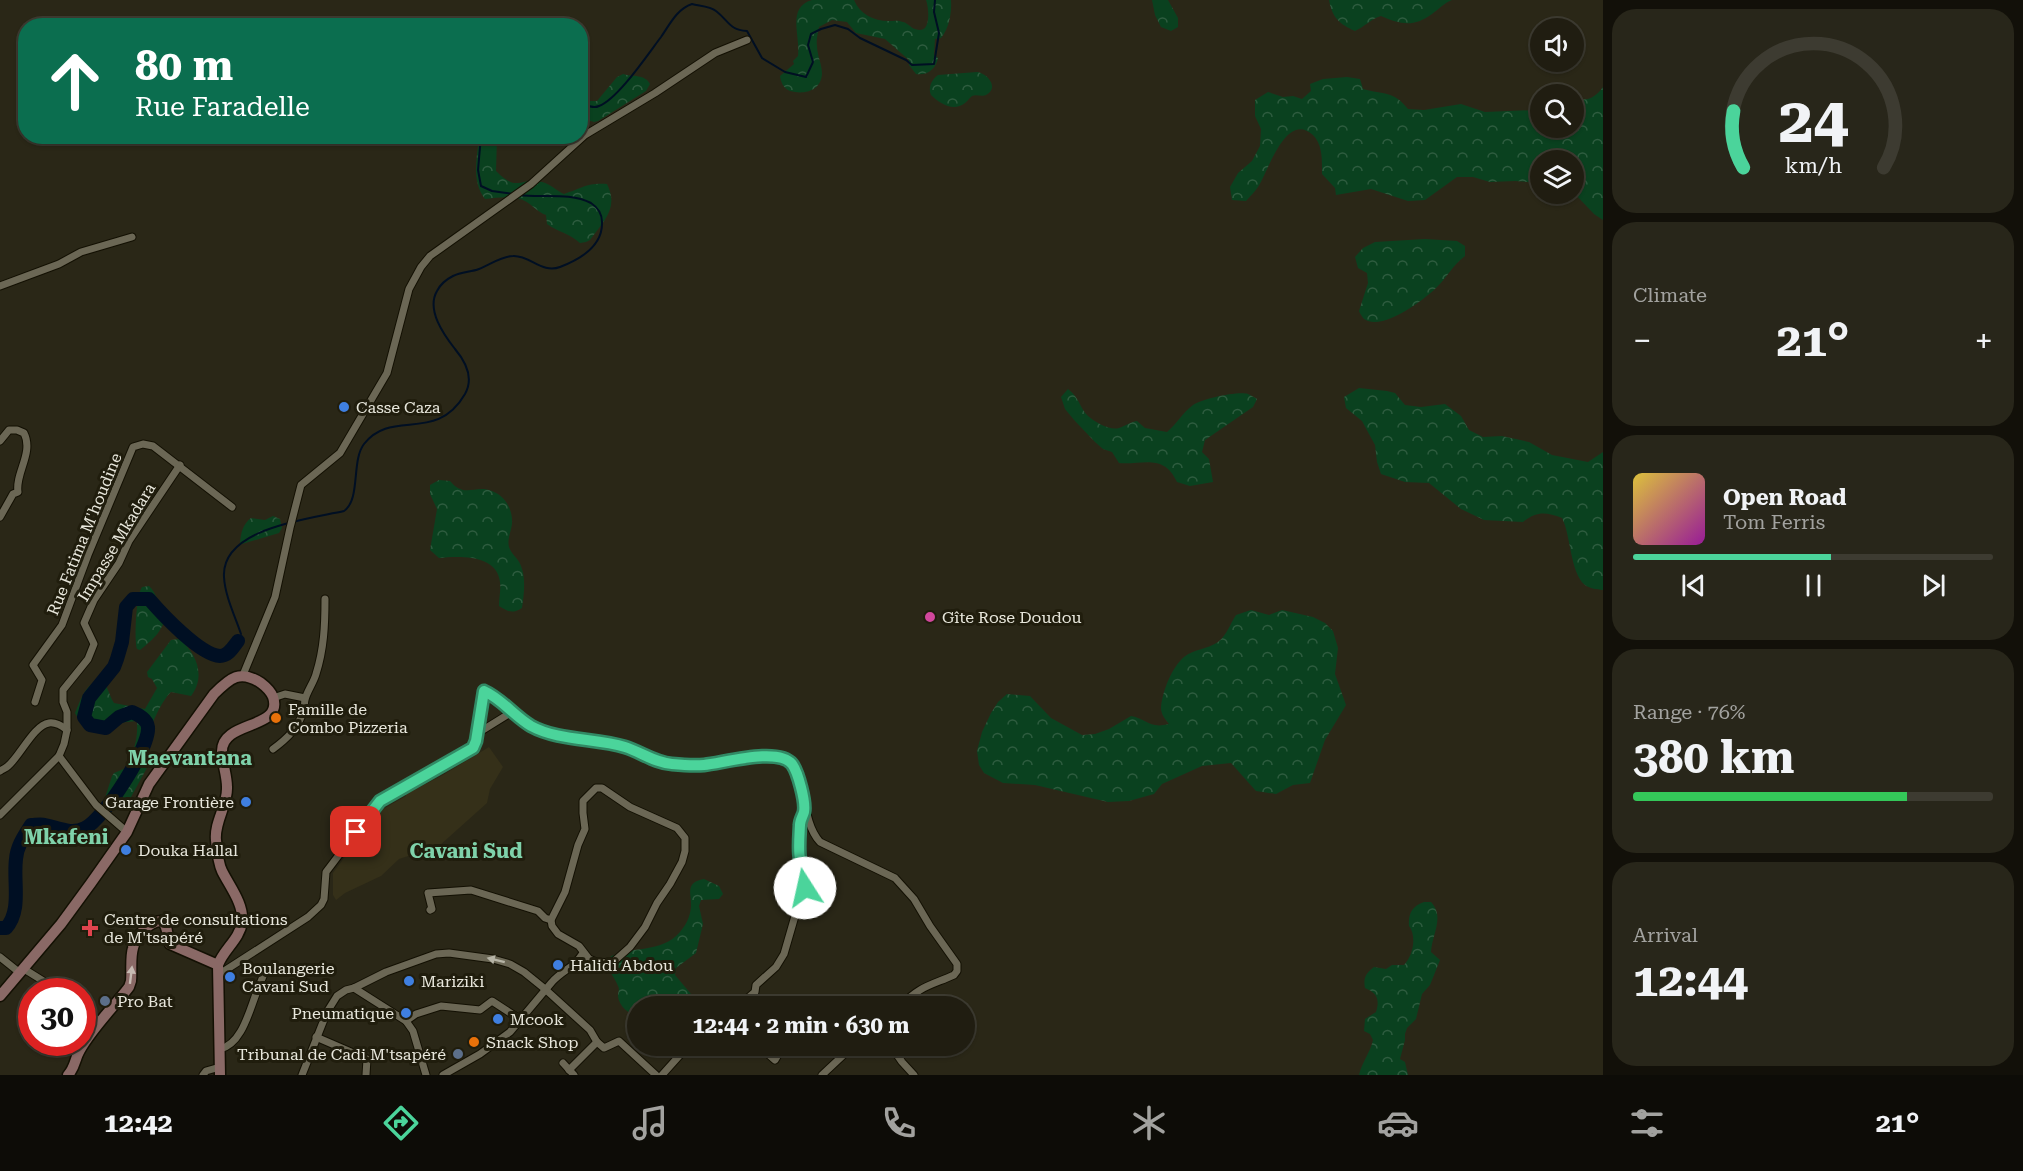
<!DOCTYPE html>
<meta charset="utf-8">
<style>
body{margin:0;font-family:"Roboto Serif",serif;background:#28261a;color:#f1f3f6;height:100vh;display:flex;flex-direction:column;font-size:22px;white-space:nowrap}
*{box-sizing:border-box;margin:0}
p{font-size:20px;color:#a2a29f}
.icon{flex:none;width:33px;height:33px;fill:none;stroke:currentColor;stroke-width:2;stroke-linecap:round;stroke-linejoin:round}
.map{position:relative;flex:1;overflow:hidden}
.panel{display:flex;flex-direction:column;gap:9px;padding:9px;background:#121009;width:420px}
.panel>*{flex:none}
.guide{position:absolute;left:18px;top:18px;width:570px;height:126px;border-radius:24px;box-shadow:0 2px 4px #0004,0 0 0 2px #3d3b31;background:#0b6e4f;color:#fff;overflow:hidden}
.fabs{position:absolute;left:1530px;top:18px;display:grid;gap:12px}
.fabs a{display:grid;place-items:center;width:54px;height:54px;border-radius:50%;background:#201d11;box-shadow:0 2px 4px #0004,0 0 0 2px #3d3b31;font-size:30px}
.speed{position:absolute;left:18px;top:978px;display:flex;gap:12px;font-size:30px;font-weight:700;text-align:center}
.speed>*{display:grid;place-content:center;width:78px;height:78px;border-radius:50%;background:#201d11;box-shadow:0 2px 4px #0004,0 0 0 2px #3d3b31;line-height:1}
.speed .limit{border:9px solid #d22;background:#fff;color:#111}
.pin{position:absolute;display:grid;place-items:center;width:51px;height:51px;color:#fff;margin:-26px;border-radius:12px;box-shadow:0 3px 9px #0006}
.me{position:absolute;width:66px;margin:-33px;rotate:350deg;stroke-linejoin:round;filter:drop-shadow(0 0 4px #0008)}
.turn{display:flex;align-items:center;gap:21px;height:126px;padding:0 18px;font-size:27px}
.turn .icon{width:78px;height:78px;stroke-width:2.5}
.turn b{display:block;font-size:42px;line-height:51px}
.big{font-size:45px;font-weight:700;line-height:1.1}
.panel .tile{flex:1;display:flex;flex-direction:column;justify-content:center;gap:9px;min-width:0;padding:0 21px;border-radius:24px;background:#28261a}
.panel .dial{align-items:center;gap:0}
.dial svg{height:156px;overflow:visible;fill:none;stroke:#3d3b31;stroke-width:7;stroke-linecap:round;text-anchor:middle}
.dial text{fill:#f1f3f6;stroke:none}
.song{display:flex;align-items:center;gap:18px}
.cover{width:72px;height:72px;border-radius:9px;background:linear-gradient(135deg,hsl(50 70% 55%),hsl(300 70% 35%))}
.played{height:6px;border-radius:3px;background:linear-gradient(90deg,#4bd49b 55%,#3d3b31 55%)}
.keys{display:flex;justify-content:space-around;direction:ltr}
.heat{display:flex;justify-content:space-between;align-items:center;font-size:33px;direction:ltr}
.charge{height:9px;border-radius:4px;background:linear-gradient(90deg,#34c759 76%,#3d3b31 0)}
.trip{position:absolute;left:627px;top:996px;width:348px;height:60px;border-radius:30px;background:#201d11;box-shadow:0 2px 4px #0004,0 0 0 2px #3d3b31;font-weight:700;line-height:60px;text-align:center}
.dock{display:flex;height:96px;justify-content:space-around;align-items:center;background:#0d0c07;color:#a2a29f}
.dock .icon{width:42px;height:42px}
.dock .on{color:#4bd49b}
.dock b{font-size:27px;color:#f1f3f6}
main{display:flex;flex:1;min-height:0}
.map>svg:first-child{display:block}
.built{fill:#353019}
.forest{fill:url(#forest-crowns)}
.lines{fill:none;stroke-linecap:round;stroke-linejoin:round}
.stream{stroke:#000f23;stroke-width:2}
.river{stroke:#000f23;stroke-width:14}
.street-casing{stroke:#131003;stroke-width:9}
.secondary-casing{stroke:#131003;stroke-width:13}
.street{stroke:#6b6755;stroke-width:7}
.secondary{stroke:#8a6966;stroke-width:10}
.oneway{fill:#b6b4a6}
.oneway2{fill:#c7bbb3}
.route-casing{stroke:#318a65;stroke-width:15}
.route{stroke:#4bd49b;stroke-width:10}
.shop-dot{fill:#3f7fe0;stroke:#201d0d;stroke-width:2}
.hotel-dot{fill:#d1479c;stroke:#201d0d;stroke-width:2}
.food-dot{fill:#e8710a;stroke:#201d0d;stroke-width:2}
.health-dot{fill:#e0444e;stroke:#201d0d;stroke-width:2}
.service-dot{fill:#5c6f8a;stroke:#201d0d;stroke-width:2}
.labels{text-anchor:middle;stroke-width:6;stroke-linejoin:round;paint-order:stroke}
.poi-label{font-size:16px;fill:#e8e7dc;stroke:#201d0d;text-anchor:start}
.street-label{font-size:16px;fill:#e8e7dc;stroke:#201d0d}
.quarter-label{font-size:20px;font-weight:bold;fill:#7fd2aa;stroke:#201d0d}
</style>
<main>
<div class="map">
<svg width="1603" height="1075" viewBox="0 0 1603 1075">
<defs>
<pattern id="forest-crowns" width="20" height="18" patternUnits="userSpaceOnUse" patternTransform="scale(1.5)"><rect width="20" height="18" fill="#0a411f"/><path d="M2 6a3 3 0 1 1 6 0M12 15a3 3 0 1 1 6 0" fill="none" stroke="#2e5c3f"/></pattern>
</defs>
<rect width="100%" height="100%" fill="#2a2717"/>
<polygon class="built" points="489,747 503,767 490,789 487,803 439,846 399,859 381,876 345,893 336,900 333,895 333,873 378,812 406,796 406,794 443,775"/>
<g class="forest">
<path d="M812,0H854C860,14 873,21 889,21C894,21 898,20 903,22C908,23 911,28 915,29C932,36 929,8 926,0H951C952,12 949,29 941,38L935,39L934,55L938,58C936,69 927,76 916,74L909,65V60L885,39L856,33L847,22L832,20L819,27C818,33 816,39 817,46C817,55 822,64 822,74C821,91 804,95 790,91C783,88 781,82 780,76L794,64L793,61L798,56C801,37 786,7 812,0Z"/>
<polygon points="1152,0 1168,0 1178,18 1178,27 1171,31 1161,27 1155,15"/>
<path d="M1329,0H1452C1444,3 1439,9 1432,14C1413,28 1400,24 1381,16C1371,19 1364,27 1355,31C1339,24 1332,17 1329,0Z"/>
<path d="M977,72C987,73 1000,88 986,95C982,97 976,94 972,96C969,98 968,101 965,103C954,112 940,104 931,95C928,88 931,80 938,75Z"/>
<path d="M623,74C633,77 645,74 650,84L646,91L598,121L594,122L581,118V97L590,101H597L617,77Z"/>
<path d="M1347,77L1360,79L1363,89C1384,95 1393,90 1408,109L1424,110L1461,104L1485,112L1535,110L1540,106V128H1574V98C1587,102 1595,98 1603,87V220L1594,214L1574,193V160H1540V189L1528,182L1515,181L1490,182L1473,177H1457L1425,200L1408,201L1371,189L1336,195L1335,188L1322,174C1322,161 1323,145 1313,135C1286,110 1268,172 1258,187C1255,192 1250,196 1246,201L1232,200L1230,187L1238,173L1252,161L1260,146L1261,129L1255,116V100L1268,92L1283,97L1293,96L1302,99L1311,91L1310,84L1323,79Z"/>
<path d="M479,137H497L496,171C519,194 520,176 542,182C549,183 557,191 564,194C584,188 585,183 607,184C619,208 604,221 590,240L586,242L580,243C569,233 558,232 547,224L546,215C537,212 533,205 525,201C514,195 498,198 485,199C471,180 477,159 479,137Z"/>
<path d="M1425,239L1457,241L1465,246V256C1452,266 1448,276 1437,287C1424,300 1382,332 1364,319C1363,318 1359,312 1359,311L1368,283L1367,273L1358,268L1355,257L1363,248L1375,242Z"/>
<path d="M1359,388L1387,391L1395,393L1405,405L1421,407L1445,404L1461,416L1469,430L1483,437L1502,436L1529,442L1552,455L1588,462L1603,452V590C1597,589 1590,589 1585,585C1570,573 1571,535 1562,518C1546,512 1537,511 1523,522L1484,520L1461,509L1429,483L1405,482L1381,474L1377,462L1375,445L1362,421L1346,408L1344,397Z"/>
<path d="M1068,389C1080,398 1079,407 1088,416C1095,422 1110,431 1119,428C1125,426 1130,422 1137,421L1145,428L1167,432C1177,424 1182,413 1193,405C1202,399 1237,391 1248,394C1250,395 1256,398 1257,399L1253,407L1205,440L1202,452L1209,459L1213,482L1190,486L1177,482C1164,453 1143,465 1119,463L1112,452L1103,449L1095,442L1075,421L1065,409L1061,397Z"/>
<path d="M439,480L450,481C465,499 475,484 492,491C505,496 513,509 512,524C511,532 507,539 509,547C511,554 519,559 521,566C526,579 524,594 522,608C512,614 509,612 499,606C499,598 501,590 500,582C497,554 459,556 439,558L430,550L437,509L430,494V485Z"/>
<path d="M273,516L280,519L282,528L279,533L242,544L240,543C241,532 243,524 251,518L265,520Z"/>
<path d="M149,586C157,593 157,604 166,611C165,629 154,639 140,650L137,649C134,640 136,595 142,587Z"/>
<path d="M1251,610L1269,615L1282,610L1313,617L1325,623L1333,631L1338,648L1335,674L1346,705L1325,740L1310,783L1293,785L1276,794L1256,791L1231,763L1202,766L1162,784L1154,794L1129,801L1108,802L1035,785L1003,783L984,773L979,765L977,751L982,732L991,713L998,702L1007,694L1030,696L1051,718L1082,735L1095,734L1109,729L1131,716C1147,719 1149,729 1169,724C1165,719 1161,714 1161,708C1162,692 1172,667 1184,657C1194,649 1208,649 1218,642C1227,635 1230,624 1236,615Z"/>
<path d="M179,639C197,653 206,677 191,696L171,692C162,700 149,728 147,741C146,749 149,757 148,766L125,808C116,811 109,810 104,801L112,776L114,773L126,768C134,750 138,740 137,721L86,726L79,720L75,713C81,699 85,685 99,680C109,685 108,694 114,703L145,709L157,688L152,679L148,677L147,672L171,640Z"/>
<path d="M704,879L719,886L723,894L719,899L701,900L699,906L703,924L696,953L676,968L675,975L691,994L681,1006H638L637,1017C629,1013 619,1007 618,996C618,991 620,990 618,986C614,975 606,971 608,958C631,945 661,954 680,932C686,925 690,917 691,907C692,893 684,883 704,879Z"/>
<path d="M1424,902H1431C1445,917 1432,934 1431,952L1440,960L1430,985L1422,994L1416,1019L1407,1028L1405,1034V1040L1400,1059L1405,1062L1408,1075H1359C1362,1062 1370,1053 1373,1040L1370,1034L1364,1031L1365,1019L1376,1012C1380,999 1377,993 1365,988C1363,978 1366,973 1374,967L1386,969L1392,965H1404C1413,956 1417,936 1409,926C1408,914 1412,906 1424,902Z"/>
</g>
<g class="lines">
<g class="stream">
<path d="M580,103C586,105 593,109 599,106C618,99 648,54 661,37C670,24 677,9 692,4C700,6 710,6 716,11C729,21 729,30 747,31L762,58L785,72L806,77L813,62L808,45L811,34L821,29L835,25L848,29L860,38L906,60L912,65L934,64L939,33L934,12L935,0"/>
<polyline points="481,136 478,170 481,186 492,191 514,194"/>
<path d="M241,634C235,616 225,596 224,577C221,528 309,519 344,511C361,499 351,461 364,444C392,408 436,444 465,394C474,378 466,362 455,349C444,335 426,310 437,291C440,285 447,279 453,276C461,272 471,272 479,269C490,265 501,256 513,256C530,255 542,274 560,267C581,259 603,246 602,222C602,214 597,207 591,203C570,192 542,198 519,195"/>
</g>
<path class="river" d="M0,928H6C22,910 13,882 16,859C17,846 24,836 31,825C35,825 41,824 45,825C59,828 71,835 85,828C104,819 150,747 148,727C147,719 139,715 132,712L119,717L106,728L90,725L84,717L89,698L114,667L117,659L122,642L126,607L133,599H149C162,614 200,655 220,656C229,656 233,647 238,641"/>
<g class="street-casing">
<g id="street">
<polyline points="0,286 59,264 81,252 132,237"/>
<path d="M0,441L9,430H17L24,433C34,453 15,473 18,492L13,494L0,517"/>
<polyline points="243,675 275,597 290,528 301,485 340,453 387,373 409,289 421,267 430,256 531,184 585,135 655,93 715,53 747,40"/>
<polyline points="273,698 285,694 305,698"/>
<polyline points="35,702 42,680 33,665 62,625 88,555 133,447 143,444 153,446 232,507"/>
<polyline points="67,730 67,712 63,702 63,690 88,659 94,644 84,623 94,600 119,563 129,541 180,465"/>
<polyline points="478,733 512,712"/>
<path d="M273,749C288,738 299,727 304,709C305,706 304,703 305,700C306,693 314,682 316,674C324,649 325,625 325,599"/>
<path d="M0,771C3,769 6,768 8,766C20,756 34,725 49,723C56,722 62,726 67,730L64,744L59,756L96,805L127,832"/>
<polygon points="596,788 602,788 630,807 677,828 685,838 685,851 682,862 670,884 657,903 645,927 630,947 612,963 596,962 589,959 579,946 558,934 552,926 551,920 565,892 578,845 585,829 583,813 583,801"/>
<polyline points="0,815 59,756"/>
<polyline points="430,910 432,909 428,893 471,890 538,911 545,918 551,920"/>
<polyline points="0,957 20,973"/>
<polyline points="24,969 61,992"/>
<path d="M218,975L308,917L321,905L324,899L326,872L380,801L473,748L476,741L484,691C502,699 514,716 531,726C556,741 596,739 624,747C637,750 649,758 662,763C668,765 677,765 684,765C696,765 708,765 720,763C737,760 777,748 791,762C808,779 800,820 820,842L895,878L914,899L930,926L957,964V971L954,975C932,985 919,986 901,1006"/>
<polyline points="354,988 406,1021 413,1031 426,1075"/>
<path d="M739,1006L755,992L756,985L776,967L784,954L806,878C795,859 797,830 805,810"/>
<polyline points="82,1008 99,1022"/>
<polyline points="406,1021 416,1014 441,1006 480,1010 492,1001 521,1020"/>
<polyline points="316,1037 367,1059 366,1075"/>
<polyline points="759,1046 775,1060 783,1046"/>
<polyline points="891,1046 902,1062 914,1075"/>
<path d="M220,1049C243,1044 250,1007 258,989C260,983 263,977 265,971"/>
<polyline points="563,1063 574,1075"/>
<polyline points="569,1070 597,1042"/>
<polyline points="203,1075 206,1071 220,1067"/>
<polyline points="302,1075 327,1012 337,996 346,990 354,988 386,972 436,954 449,953 493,959 510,964 524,972 545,989 590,1030 597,1042 604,1048 619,1041 656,1075"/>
<path d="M443,1075L480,1054L510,1032L552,982C564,969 573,969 583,953"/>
<polyline points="662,1075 688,1046"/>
<polyline points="822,1075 853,1046"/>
</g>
</g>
<g class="secondary-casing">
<g id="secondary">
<path d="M0,996L61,924L91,883L127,832L149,784L214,694C230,678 240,669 261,683C265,686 271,692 273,697C284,730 222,720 222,751C222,763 227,775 227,787C228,805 214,822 216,840C217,850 218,863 222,871C230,887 244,904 242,922C240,939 223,950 218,965L220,1075"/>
<path d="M68,1075C75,1068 75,1058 80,1050C93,1027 113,1008 129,987L131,981C132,971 130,958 133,948C135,937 150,920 162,921C169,927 166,936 170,944L218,965"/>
</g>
</g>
<use href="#street" class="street"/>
<use href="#secondary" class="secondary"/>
</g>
<defs><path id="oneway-solid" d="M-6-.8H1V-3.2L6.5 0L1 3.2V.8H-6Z" transform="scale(1.5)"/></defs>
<use class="oneway" href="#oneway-solid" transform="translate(496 960) rotate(-166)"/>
<use class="oneway2" href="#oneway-solid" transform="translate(131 975) rotate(-83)"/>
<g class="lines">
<g class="route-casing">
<path id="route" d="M356,832L380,801L473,748L476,741L484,691C502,699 514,716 531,726C558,741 596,738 625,747C641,752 655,763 672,764C682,765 693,766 704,765C724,763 778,747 792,764C798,772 806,802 804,812C803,816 800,820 800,825C799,843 797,862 806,878L805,888"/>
</g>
<use href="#route" class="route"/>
</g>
<g class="shop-dot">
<circle cx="344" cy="407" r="6"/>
<circle cx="246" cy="802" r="6"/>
<circle cx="126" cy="850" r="6"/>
<circle cx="558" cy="965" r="6"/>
<circle cx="230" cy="977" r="6"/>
<circle cx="409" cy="981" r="6"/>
<circle cx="406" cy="1013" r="6"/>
<circle cx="498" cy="1019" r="6"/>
</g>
<circle class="hotel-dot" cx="930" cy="617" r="6"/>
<g class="food-dot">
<circle cx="276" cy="718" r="6"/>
<circle cx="474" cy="1042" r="6"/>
</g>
<path class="health-dot" d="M87 919h6v6h6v6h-6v6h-6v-6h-6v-6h6z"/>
<g class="service-dot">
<circle cx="105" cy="1001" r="6"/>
<circle cx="458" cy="1054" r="6"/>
</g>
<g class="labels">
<g class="poi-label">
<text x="356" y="413">Casse Caza</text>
<text x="942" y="623">Gîte Rose Doudou</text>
<text x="288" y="715">Famille de<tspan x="288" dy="18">Combo Pizzeria</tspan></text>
<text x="234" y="808" text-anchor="end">Garage Frontière</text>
<text x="138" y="856">Douka Hallal</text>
<text x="104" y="925">Centre de consultations<tspan x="104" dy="18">de M'tsapéré</tspan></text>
<text x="570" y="971">Halidi Abdou</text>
<text x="242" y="974">Boulangerie<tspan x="242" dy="18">Cavani Sud</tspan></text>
<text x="421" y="987">Mariziki</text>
<text x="117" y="1007">Pro Bat</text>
<text x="394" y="1019" text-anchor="end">Pneumatique</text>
<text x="510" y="1025">Mcook</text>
<text x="486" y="1048">Snack Shop</text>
<text x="446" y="1060" text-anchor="end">Tribunal de Cadi M'tsapéré</text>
</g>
<g class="street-label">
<text transform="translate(84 534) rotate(-68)" y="6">Rue Fatima M'houdine</text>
<text transform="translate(116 542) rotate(-59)" y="6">Impasse Mkadara</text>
</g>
<g class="quarter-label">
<text x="190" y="765">Maevantana</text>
<text x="66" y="844">Mkafeni</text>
<text x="466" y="858">Cavani Sud</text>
</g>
</g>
</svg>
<div class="fabs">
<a><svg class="icon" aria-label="sound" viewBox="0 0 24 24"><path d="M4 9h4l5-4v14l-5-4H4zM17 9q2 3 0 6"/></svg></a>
<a><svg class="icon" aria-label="search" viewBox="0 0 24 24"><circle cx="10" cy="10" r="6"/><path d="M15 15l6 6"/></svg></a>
<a><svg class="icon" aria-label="layers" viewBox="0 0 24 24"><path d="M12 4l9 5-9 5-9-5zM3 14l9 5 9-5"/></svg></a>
</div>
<div class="speed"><div class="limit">30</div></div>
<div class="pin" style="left:356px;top:832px;background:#d93025"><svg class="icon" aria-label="arrive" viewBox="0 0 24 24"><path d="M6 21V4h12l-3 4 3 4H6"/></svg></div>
<svg class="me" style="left:805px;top:888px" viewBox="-20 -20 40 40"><circle r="19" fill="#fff"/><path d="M0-13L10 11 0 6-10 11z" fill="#4bd49b"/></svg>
<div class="trip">12:44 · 2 min · 630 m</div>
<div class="guide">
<div class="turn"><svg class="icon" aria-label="ahead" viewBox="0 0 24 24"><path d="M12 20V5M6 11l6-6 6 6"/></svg><div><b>80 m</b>Rue Faradelle</div></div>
</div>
</div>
<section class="panel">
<div class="tile dial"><svg viewBox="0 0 100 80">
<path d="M14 69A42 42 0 1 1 86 69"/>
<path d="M14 69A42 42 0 0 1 9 40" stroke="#4bd49b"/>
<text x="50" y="56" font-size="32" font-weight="700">24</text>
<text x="50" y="72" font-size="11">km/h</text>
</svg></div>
<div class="tile"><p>Climate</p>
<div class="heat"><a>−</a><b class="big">21°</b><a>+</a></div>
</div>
<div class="tile">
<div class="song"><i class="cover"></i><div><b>Open Road</b><p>Tom Ferris</p></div></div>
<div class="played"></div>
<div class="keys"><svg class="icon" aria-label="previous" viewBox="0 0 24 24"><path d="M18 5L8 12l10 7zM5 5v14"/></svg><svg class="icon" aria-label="pause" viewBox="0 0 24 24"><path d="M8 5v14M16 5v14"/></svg><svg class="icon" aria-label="next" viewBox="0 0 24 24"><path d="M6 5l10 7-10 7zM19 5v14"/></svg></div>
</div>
<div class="tile"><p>Range · 76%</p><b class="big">380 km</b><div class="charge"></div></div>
<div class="tile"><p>Arrival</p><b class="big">12:44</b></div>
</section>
</main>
<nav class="dock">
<b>12:42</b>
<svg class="icon on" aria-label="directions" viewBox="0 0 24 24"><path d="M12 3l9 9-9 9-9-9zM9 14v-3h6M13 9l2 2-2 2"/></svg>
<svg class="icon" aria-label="music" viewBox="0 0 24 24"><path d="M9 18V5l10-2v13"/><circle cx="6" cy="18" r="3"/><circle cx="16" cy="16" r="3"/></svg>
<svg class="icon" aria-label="phone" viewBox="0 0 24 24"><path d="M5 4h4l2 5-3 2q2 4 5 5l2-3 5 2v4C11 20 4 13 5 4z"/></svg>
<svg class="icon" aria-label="climate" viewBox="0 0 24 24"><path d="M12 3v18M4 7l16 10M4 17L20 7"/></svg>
<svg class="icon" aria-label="car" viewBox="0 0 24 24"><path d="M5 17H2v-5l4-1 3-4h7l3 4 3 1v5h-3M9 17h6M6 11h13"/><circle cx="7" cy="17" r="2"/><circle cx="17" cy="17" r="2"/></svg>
<svg class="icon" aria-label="filters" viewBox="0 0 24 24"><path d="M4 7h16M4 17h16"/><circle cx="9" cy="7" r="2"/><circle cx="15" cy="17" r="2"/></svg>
<b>21°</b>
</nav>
